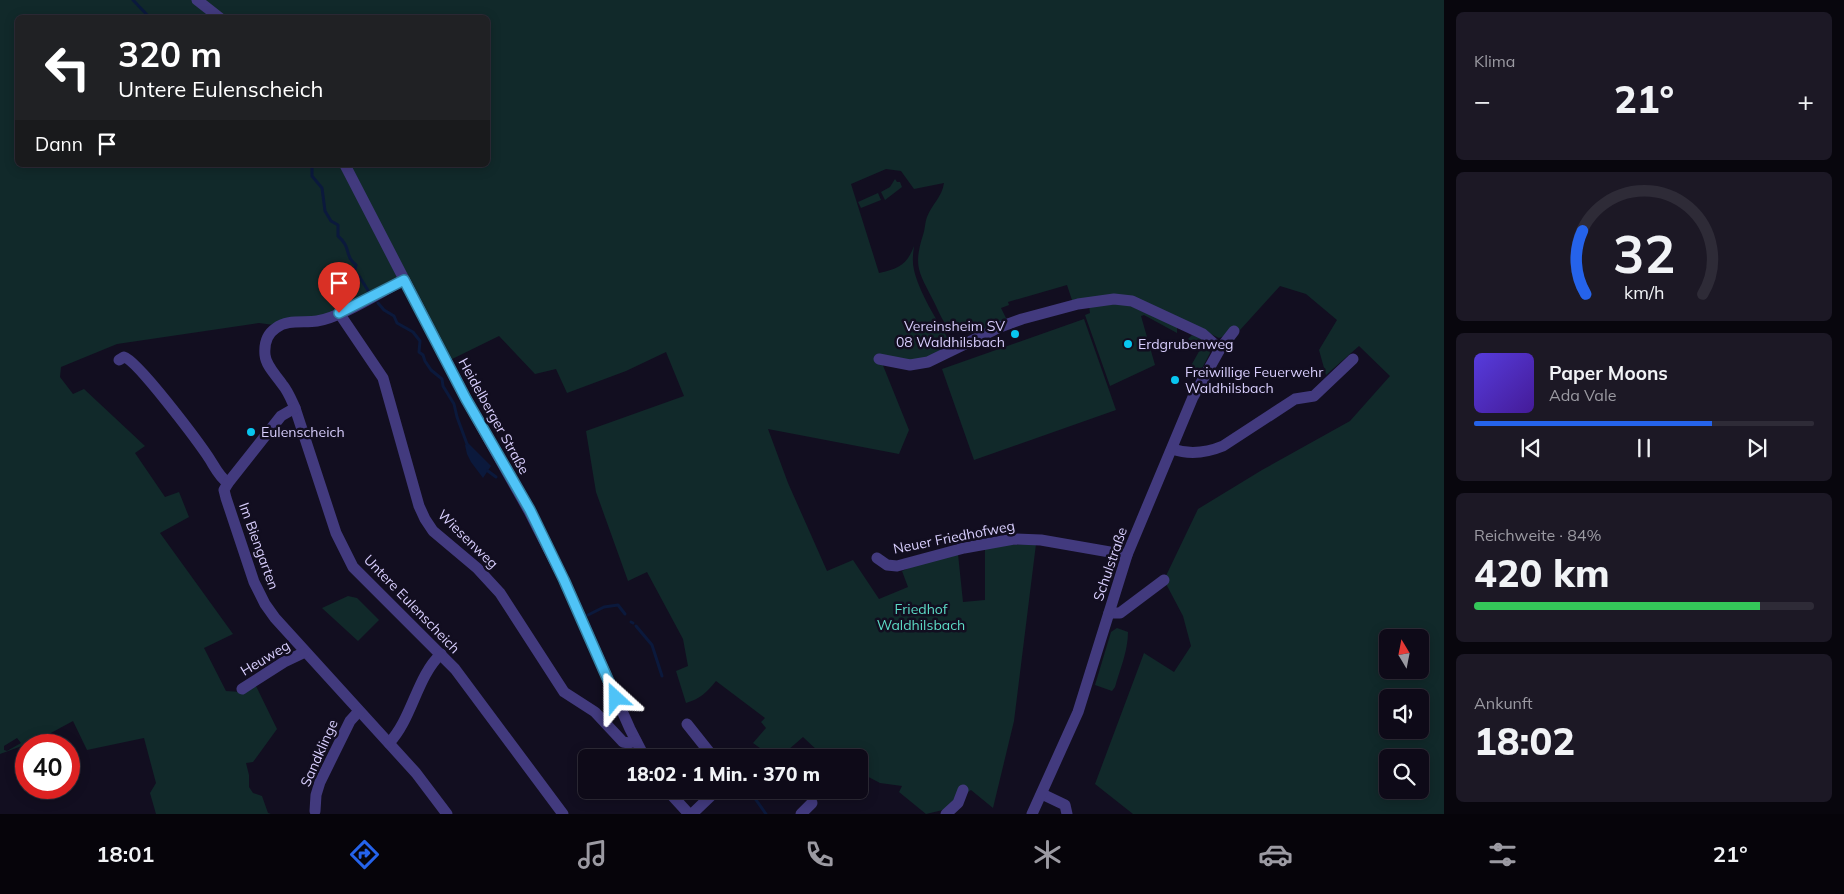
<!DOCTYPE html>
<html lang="de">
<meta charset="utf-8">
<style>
body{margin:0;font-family:Mulish,sans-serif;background:#1c1825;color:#f1f3f6;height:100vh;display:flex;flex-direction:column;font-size:19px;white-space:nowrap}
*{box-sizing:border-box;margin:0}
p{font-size:16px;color:#9b9aa2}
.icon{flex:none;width:28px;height:28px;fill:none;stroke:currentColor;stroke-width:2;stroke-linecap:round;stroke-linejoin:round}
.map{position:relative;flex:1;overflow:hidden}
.side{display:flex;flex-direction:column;gap:12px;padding:12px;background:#08060d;width:400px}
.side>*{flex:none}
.hud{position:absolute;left:15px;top:15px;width:475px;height:152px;border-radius:8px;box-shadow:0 2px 12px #0003,0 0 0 1px #2e2b37;background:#202124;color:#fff;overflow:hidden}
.needle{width:32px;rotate:350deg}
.fabs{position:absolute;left:1379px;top:629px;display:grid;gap:10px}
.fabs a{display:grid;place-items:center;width:50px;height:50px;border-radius:8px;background:#0e0a18;box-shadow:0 2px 12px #0003,0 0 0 1px #2e2b37;font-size:25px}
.speed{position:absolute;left:15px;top:734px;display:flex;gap:10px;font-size:25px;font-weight:700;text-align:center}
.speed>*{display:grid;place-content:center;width:65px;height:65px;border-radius:50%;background:#0e0a18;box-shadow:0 2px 12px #0003,0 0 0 1px #2e2b37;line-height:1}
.speed .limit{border:8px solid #d22;background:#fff;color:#111}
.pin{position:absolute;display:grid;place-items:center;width:42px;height:42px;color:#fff;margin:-51px -21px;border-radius:50% 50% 50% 0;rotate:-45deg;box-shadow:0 0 5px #0007}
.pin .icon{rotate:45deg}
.me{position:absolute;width:55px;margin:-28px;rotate:336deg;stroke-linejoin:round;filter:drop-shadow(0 0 4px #0008)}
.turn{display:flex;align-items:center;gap:18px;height:105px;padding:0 20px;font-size:22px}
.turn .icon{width:65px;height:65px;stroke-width:2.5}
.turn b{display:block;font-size:35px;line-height:42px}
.then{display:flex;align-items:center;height:48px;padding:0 20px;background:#0003;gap:10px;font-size:19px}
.big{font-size:38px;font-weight:800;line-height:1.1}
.side .tile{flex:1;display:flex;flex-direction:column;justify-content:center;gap:8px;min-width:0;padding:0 18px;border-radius:8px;background:#1c1825}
.side .dial{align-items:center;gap:0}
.dial svg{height:130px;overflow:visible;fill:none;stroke:#2e2b37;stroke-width:7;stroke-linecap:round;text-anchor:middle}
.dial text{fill:#f1f3f6;stroke:none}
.song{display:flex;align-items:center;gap:15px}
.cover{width:60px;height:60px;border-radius:8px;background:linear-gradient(135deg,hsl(250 70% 55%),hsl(260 70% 35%))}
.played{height:5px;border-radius:2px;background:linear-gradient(90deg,#2563eb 70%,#2e2b37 70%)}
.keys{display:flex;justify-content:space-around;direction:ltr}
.heat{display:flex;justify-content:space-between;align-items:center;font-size:28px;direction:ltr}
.charge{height:8px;border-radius:4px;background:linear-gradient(90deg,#34c759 84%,#2e2b37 0)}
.trip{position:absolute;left:578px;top:749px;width:290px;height:50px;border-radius:8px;background:#0e0a18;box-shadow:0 2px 12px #0003,0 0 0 1px #2e2b37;font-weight:800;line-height:50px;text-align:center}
.tab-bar{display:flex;height:80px;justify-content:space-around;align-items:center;background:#06040a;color:#9b9aa2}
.tab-bar .icon{width:35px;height:35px}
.tab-bar .selected{color:#2563eb}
.tab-bar b{font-size:22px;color:#f1f3f6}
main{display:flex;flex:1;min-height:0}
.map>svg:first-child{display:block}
.green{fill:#11292a;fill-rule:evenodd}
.water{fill:#0b193c}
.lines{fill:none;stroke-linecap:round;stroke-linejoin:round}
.stream{stroke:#0b193c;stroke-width:3}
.minor{stroke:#423a7e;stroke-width:11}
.route-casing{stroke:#337fa1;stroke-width:12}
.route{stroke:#4fc3f7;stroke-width:9}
.poi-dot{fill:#08c6f0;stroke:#120e20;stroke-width:2}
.labels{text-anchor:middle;stroke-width:5;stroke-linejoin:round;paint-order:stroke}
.poi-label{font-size:14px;fill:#d8cefd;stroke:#120e20;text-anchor:start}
.street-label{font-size:14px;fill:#d8cefd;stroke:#120e20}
.park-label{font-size:14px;fill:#5ddbc6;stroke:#120e20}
</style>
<main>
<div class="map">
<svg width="1444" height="814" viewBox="0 0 1444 814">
<rect width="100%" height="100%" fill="#120e20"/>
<g class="green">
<path d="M0,0H1444V814H1133L1095,784L1144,653L1174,672L1191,646L1183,616L1164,580L1198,509L1262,470L1350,421L1390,376L1359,346L1326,375L1319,350L1337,320L1306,294L1280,286L1240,330L1219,338L1159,309L1072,300L1067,285L1008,302L1009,305L1001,308L1007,320L979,333L960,329L954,331C943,326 939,311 933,300C919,272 913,267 923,235C925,230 925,222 927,217C932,204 942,197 944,183L914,189L901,171L886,169L851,184L879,273C898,269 907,265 914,246C913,254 912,262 914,270C919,292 937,321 949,340L947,350L916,361L874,356L882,363L909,430L899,454L768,429L788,483L827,571L853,560L879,599L908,587L902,571L928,560L958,554L963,602L985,600V547L1003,545L1036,544L1014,721L993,808L971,790L951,803L947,809L926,814L899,792L902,786L880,783L859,772V758C826,757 827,760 803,737L780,757H772L753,743L766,728L761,722L765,718L716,681C707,692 700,699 686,703L676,671L688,666L683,639L647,572L628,581L596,492L586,431L684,396L666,352L626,371L567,393L556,369L535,374L499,336L442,364L401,287L382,286L355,299L339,313L274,325L259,323L117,344L61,367L60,377L73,394L84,389L145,446L135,453L165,497L179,492L189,517L160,533L233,634L204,648L226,691L241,692L256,686L277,729L253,762L246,763L249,775V787L253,793L262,796L268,813L271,814H156L150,793L156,783L144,738L87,750L73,721L38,740L0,754ZM18,18H488V165H18ZM1388,638H1420V670H1388ZM1388,698H1420V730H1388ZM17,738L21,743L7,751L4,750V746ZM1388,758H1420V790H1388Z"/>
<polygon points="895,179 897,182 900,182 902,187 885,200 881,192 890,187"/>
<polygon points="878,193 881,200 861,208 858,202"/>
<polygon points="1124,303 1177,327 1177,333 1144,315 1141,316 1155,365 1110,386 1085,315 1090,313 1089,306"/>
<polygon points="1084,319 1116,410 974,460 942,369"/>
<path d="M1192,335C1202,338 1208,342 1210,353L1199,374L1193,377L1187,373L1202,346L1188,339Z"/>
<polygon points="348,596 357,598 379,620 358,641 322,608"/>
<path d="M1117,628L1128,632C1128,651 1120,669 1115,687L1112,691L1095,685L1111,632Z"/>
</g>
<polygon class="water" points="468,443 491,466 483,478 471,462 467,454 465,445"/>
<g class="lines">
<g class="stream">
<polyline points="133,0 150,18"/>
<path d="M312,165V176L322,188L325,211L331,221L338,225V236C352,248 344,256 356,265L354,273L359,276L369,292"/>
<polyline points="378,303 384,310 394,316 397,323 413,332 420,341 419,352 423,355 425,361 431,370 442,379 443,386 454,404 457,417 467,444"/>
<polyline points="488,471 496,477"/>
<polyline points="588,615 604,607 618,605 625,614"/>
<polyline points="631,622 633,623"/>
<polyline points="636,626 652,645 662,676"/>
<polyline points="749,790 766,814"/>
</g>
<g class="minor">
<polyline points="197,0 220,18"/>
<polyline points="345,165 466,399 529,511 564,580 630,729 645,758"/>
<path d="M404,280C380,292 342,317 317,321C304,323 287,319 276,328C267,334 264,344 265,355C266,366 276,375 282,384C288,391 291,399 295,408L336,533L353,567L455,669L563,814"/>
<polyline points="339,313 383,378 419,506 425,519 433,531 477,568 500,593 564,692 595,712 623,742 629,743 636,741"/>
<polyline points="879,359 910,365 928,362 1000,327 1022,319 1078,304 1114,299 1132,301 1203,334 1220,349"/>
<path d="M119,360L124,357C137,360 196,439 207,455C214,465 218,476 228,483"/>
<polyline points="295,408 281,416 228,483 224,490 226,498 254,582 265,604 275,618 416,773 447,814"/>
<path d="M1172,449C1190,455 1206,453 1223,446L1295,399L1314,396L1353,359"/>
<polyline points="877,558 887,565 897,566 964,548 1014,539 1041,540 1127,555"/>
<polyline points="1109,613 1120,613 1164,580"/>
<polyline points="242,689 284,662 305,652"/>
<polyline points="687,724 714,758"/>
<path d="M389,743C412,719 417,676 441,654"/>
<polyline points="667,790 689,814"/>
<polyline points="1042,794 1065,805 1067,814"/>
<polyline points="315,811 316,795 320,782 350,721 359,711"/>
<polyline points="692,814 717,790"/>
<polyline points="801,814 812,803"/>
<polyline points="946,814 958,803 963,790"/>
<polyline points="1032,814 1078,712 1127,555 1193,397 1220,349 1234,331"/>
</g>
</g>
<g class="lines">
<g class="route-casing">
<polyline id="route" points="339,313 404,280 466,399 530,510 564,580 616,698"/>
</g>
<use href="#route" class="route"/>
</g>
<g class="poi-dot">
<circle cx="1015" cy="334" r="5"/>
<circle cx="1128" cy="344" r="5"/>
<circle cx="1175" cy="380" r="5"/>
<circle cx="251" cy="432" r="5"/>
</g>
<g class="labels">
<g class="poi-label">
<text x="1005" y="331" text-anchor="end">Vereinsheim SV<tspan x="1005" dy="16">08 Waldhilsbach</tspan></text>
<text x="1138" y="349">Erdgrubenweg</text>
<text x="1185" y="377">Freiwillige Feuerwehr<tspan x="1185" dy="16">Waldhilsbach</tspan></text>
<text x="261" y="437">Eulenscheich</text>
</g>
<g class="street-label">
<text transform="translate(494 416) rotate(61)" y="5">Heidelberger Straße</text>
<text transform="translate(954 537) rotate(-11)" y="5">Neuer Friedhofweg</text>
<text transform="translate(468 539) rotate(44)" y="5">Wiesenweg</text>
<text transform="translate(259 546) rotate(70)" y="5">Im Biengarten</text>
<text transform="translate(1110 564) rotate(-71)" y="5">Schulstraße</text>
<text transform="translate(412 604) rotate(46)" y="5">Untere Eulenscheich</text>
<text transform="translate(265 658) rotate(-31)" y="5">Heuweg</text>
<text transform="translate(319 753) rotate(-66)" y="5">Sandklinge</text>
</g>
<g class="park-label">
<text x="921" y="614">Friedhof<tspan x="921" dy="16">Waldhilsbach</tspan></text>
</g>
</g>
</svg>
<div class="fabs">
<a><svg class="needle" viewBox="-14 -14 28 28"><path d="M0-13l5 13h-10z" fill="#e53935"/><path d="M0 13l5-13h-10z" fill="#9b9aa2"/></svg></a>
<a><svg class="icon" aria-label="sound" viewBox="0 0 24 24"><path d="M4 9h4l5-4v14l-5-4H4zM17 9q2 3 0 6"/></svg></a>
<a><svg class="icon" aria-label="search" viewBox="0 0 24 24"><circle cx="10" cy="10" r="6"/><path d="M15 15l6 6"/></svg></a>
</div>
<div class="speed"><div class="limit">40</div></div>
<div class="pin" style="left:339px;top:313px;background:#d93025"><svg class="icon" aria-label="arrive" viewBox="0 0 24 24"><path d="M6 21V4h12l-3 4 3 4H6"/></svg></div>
<svg class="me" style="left:616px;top:698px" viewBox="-20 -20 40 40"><path d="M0-17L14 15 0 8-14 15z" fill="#4fc3f7" stroke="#fff" stroke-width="4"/></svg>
<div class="trip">18:02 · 1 Min. · 370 m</div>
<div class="hud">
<div class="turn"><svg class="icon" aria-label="left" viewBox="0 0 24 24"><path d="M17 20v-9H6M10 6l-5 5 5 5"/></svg><div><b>320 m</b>Untere Eulenscheich</div></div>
<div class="then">Dann<svg class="icon" aria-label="arrive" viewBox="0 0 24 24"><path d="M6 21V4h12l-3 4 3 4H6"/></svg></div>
</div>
</div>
<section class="side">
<div class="tile"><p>Klima</p>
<div class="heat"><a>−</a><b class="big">21°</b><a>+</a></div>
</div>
<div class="tile dial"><svg viewBox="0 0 100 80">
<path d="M14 69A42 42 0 1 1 86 69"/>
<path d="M14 69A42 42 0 0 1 12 30" stroke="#2563eb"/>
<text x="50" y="56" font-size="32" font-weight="700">32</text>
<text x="50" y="72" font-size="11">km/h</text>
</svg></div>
<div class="tile">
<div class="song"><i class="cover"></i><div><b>Paper Moons</b><p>Ada Vale</p></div></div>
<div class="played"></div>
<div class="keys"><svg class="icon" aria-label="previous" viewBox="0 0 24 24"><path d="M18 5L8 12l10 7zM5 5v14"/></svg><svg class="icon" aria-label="pause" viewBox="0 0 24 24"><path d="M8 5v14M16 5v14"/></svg><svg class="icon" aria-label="next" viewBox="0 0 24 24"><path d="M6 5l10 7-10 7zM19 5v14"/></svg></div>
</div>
<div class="tile"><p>Reichweite · 84%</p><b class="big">420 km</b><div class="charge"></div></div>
<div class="tile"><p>Ankunft</p><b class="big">18:02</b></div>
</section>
</main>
<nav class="tab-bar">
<b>18:01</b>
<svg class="icon selected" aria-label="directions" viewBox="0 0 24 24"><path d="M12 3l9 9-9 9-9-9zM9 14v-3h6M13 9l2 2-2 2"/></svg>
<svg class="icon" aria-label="music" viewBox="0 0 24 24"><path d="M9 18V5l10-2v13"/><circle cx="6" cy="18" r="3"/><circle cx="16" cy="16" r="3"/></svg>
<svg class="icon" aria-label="phone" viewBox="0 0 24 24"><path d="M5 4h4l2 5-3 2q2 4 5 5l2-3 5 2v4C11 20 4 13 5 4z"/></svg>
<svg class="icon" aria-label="climate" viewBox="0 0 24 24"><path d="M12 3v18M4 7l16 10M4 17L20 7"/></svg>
<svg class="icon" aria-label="car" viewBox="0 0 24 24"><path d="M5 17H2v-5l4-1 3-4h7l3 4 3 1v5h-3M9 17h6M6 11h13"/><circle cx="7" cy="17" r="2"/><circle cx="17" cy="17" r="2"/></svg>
<svg class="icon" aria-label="filters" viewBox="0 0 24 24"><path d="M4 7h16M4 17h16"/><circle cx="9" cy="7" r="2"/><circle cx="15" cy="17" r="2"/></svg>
<b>21°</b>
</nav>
